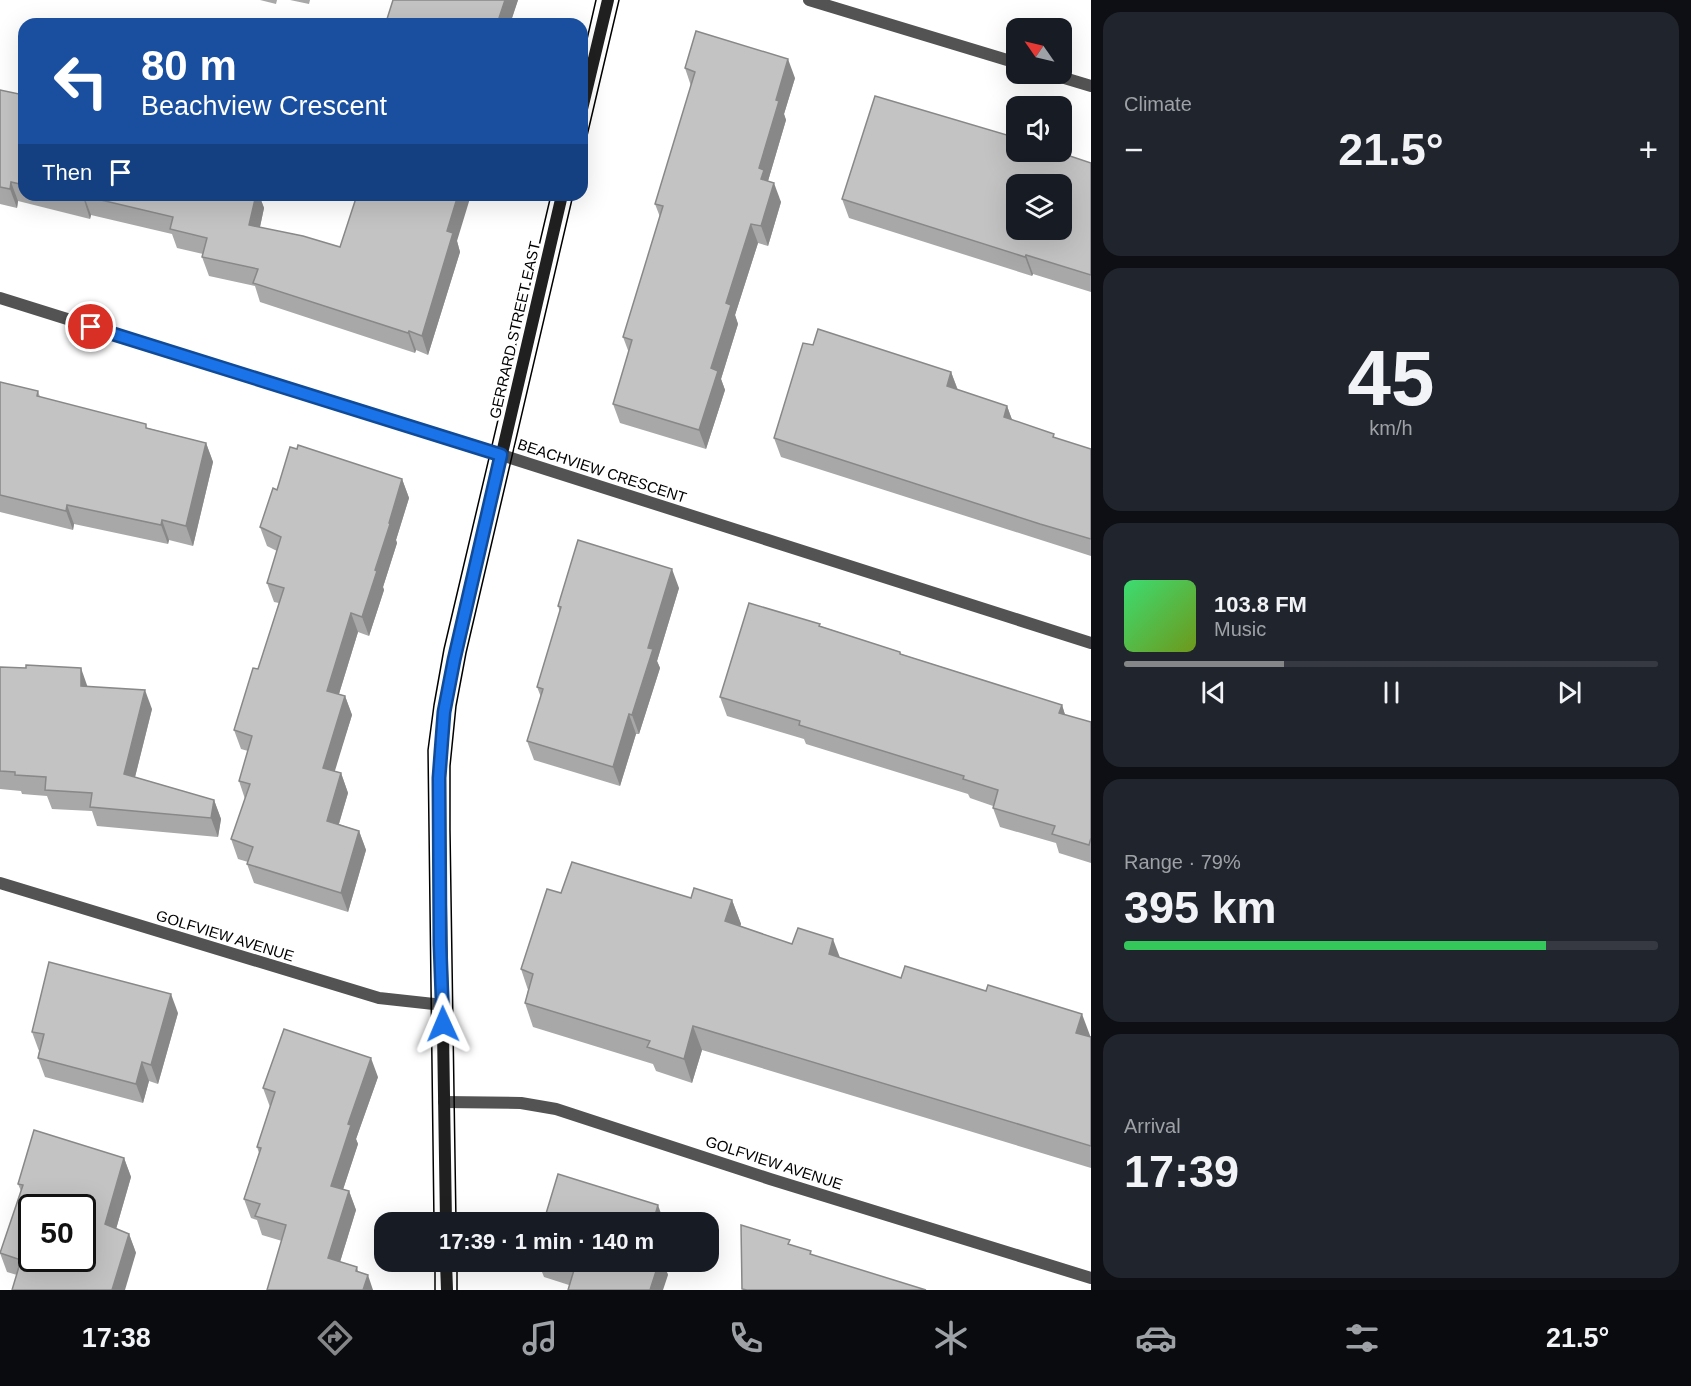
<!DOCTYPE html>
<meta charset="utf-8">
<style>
body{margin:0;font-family:Arial,sans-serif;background:#20242c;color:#f1f3f6;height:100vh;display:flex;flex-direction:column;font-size:22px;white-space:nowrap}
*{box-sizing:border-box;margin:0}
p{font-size:20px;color:#9ea1a6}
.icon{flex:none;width:33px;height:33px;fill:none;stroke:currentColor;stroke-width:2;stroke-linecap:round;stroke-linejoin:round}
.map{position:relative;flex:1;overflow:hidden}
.panel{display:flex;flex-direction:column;gap:12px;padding:12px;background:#0d0f14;width:600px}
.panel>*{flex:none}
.banner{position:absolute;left:18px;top:18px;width:570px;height:183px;border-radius:18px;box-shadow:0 6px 24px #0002;background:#1a4fa0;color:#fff;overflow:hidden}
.needle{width:39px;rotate:304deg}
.fabs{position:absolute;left:1006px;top:18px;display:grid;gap:12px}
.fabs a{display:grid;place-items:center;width:66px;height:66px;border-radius:12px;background:#171b24;box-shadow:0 6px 24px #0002;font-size:30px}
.speed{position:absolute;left:18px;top:1194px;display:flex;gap:12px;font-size:30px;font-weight:700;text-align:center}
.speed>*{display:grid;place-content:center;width:78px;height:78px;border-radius:50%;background:#171b24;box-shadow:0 6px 24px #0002;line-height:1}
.speed .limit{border:3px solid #111;border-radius:9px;background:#fff;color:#111}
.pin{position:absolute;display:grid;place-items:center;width:51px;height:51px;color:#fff;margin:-26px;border:3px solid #fff;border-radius:50%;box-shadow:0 2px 6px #0007}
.me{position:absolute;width:66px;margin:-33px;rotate:359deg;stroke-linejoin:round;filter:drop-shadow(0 0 4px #0008)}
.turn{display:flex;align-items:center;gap:21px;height:126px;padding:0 24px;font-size:27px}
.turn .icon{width:78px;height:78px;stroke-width:2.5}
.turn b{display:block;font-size:42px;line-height:51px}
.then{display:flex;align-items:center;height:57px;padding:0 24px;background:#0003;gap:12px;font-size:22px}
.big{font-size:45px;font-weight:600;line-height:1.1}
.panel .widget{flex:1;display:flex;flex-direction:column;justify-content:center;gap:9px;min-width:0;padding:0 21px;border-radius:18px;background:#20242c}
.panel .dial{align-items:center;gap:0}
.dial b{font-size:78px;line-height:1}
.song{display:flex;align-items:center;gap:18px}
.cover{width:72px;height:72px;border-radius:9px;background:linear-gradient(135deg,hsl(140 70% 55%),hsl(80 70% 35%))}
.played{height:6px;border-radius:3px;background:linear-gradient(90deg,#858687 30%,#363941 30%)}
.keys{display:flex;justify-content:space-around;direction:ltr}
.heat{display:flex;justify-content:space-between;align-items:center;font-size:33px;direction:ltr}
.charge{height:9px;border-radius:4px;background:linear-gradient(90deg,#34c759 79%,#363941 0)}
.trip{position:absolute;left:374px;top:1212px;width:345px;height:60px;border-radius:18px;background:#171b24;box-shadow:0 6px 24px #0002;font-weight:600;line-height:60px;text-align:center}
.dock{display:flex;height:96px;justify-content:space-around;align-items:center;background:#090b0e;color:#9ea1a6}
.dock .icon{width:42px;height:42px}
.dock .on{color:#858687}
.dock b{font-size:27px;color:#f1f3f6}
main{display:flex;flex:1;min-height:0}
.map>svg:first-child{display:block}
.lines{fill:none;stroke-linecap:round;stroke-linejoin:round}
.minor{stroke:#535353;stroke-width:12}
.secondary{stroke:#202020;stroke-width:12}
.tram{stroke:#000;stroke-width:1.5}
.wall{fill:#a8a8a8}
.shaded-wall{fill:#888}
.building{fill:#c3c3c3;stroke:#888;stroke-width:1.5;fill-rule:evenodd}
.route-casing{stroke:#114b97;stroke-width:15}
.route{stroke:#1a73e8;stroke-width:10}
.labels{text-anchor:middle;stroke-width:6;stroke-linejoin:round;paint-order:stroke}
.street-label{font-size:15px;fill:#000;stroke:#fff}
</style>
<main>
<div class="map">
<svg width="1091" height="1290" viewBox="0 0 1091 1290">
<rect width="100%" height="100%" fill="#fff"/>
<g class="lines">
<g class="minor">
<polyline points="809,0 1017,63"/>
<polyline points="1051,74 1091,86"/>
<polyline points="0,298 492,452 1091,643"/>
<polyline points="0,883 379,998 443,1005"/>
<polyline points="444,1102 521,1103 556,1109 770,1179 1091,1278"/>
</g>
<g class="secondary">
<polyline points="582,109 608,0"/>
<polyline points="446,1222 439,778 444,713 454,660 562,195"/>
<polyline points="446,1262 447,1290"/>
</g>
<g class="tram">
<polyline points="582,61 596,0"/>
<polyline points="582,157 619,0"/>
<polyline points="434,1222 428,750 434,705 444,649 551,195"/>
<polyline points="456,1222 450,830 450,766 456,706 466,653 573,195"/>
<polyline points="435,1262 435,1290"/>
<polyline points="457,1262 457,1290"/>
</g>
</g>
<g class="wall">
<polygon points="260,0 277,0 276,4"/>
<polygon points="290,0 310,0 309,4"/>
<polygon points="393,0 518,0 510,24 389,24 387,19"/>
<polygon points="685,68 795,78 784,114 786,120 768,181 781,202 768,246 758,243 735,315 738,324 721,379 725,390 706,449 620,423 613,404 629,353 623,337 660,217 655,204 691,86"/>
<polygon points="0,90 24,95 24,195 263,195 261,200 264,208 260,227 340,247 457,241 460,252 428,355 416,350 415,353 260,302 255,286 209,276 202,257 203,254 177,248 172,234 91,215 90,219 18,201 17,208 0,204"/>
<polygon points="1091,163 1091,292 1033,274 1032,276 849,218 842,199"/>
<polygon points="813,345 951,372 958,390 1007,406 1012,420 1055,438 1091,449 1091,556 781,457 774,438"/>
<polygon points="0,382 38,391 40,397 148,428 206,443 213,462 193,546 169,540 168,544 74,524 73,530 0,512"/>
<polygon points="402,479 409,498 396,540 397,543 383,587 384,590 369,636 358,632 339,694 345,696 352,715 334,771 341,773 348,793 339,824 359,831 366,850 348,912 254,883 247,864 248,862 238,859 231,839 245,799 239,781 248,751 241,749 234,730 258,669 279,603 274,602 267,583 277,551 267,546 260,527 277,490"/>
<polygon points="679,588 657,661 660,668 639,734 636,734 620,786 534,760 527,741 541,697 537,687 560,612 558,606"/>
<polygon points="820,624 820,626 900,652 901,654 1062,705 1065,715 1091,722 1091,863 1059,853 1056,843 1000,827 993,808 993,806 970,798 968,794 806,744 804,739 727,716 720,697"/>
<polygon points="0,667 88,687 152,709 135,777 214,800 221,819 218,837 97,826 92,811 52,809 47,796 22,794 21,791 0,789"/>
<polygon points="561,893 732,900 741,924 740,926 792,944 841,958 901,978 1091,1037 1091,1168 702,1050 692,1083 656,1071 653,1064 533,1027 525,1003 528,990 521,969"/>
<polygon points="178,1013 158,1084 149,1081 143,1103 45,1077 38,1058 39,1051 32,1032"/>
<polygon points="378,1077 356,1139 358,1144 343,1189 349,1191 356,1210 340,1262 357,1267 358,1271 373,1290 282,1241 262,1235 257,1220 251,1218 244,1199 259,1153 257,1147 270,1107 263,1088"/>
<polygon points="124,1158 131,1177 116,1229 129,1234 136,1253 17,1275 7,1272 0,1253 21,1191 18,1184"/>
<polygon points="538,1262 663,1262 668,1275 569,1285 544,1277"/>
</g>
<g class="shaded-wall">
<polygon points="505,0 518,0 510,24 497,24"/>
<polygon points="788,59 795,78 784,114 786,120 768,181 761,179 759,168 776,100"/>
<polygon points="11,182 18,201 17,208 10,189"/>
<polygon points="774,183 781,202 768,246 761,226"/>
<polygon points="255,195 263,195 261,200 264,208 256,245 249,225"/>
<polygon points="458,195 471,195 457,241 460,252 428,355 422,336 447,231"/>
<polygon points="84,196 91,215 90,219 84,200"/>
<polygon points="751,224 758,243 735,315 738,324 721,379 725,390 706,449 699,430 711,368 726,303"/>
<polygon points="1026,255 1033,274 1032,276 1025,257"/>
<polygon points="409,331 416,350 415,353 408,333"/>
<polygon points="951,372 958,391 947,386"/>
<polygon points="1007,406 1014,425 1004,417"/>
<polygon points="206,443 213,462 193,546 186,526"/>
<polygon points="402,479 409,498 396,540 397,543 383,587 384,590 369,636 362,617 389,523"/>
<polygon points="67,505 74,524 73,530 66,511"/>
<polygon points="162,520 169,540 168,544 161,525"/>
<polygon points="672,569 679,588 657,661 660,668 639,734 632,715 648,648"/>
<polygon points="351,613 358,632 334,710 327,691"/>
<polygon points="81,668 88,688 81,686"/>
<polygon points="145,690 152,709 131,793 124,774"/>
<polygon points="345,696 352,715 330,787 323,768"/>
<polygon points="1062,705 1068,724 1059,713"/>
<polygon points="629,714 636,734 620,786 613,767"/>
<polygon points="341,773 348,793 334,840 327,821"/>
<polygon points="214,800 221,819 218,837 211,818"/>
<polygon points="359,831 366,850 348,912 341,893"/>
<polygon points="732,900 741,924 734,945 725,921"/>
<polygon points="833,939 842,963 829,954"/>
<polygon points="171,994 178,1013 158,1084 151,1065"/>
<polygon points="1082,1014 1091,1038 1076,1033"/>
<polygon points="693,1026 702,1050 692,1083 684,1059"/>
<polygon points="371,1058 378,1077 356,1139 358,1144 338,1205 331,1186 348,1124"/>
<polygon points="142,1062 149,1081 143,1103 136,1084"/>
<polygon points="124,1158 131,1177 112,1243 105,1224"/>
<polygon points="349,1191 356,1210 335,1278 328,1258"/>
<polygon points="658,1205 664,1222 653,1222"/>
<polygon points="129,1234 136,1253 125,1290 112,1290"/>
<polygon points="659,1262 663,1262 668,1275 663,1290 650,1290"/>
<polygon points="368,1275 373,1290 363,1290"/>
</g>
<g class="building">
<polygon points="393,0 505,0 497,24 400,24 400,23 387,19"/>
<polygon points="696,31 788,59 776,100 779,101 759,168 764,170 761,179 774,183 761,226 751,224 726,303 731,305 711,368 718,371 699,430 613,404 632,340 623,337 663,206 655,204 695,72 685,68"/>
<polygon points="0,90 24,95 24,185 11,182 10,189 0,187"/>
<path d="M875,96L1017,138V152H1058L1091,163V275L1026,255L1025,257L842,199ZM1017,184H1062V230H1017Z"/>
<polygon points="64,195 256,195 249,225 303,236 340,247 357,195 458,195 447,231 453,233 422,336 409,331 408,333 253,283 258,269 202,257 207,238 170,229 173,217 84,196 84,200"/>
<polygon points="818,329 951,372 947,386 1007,406 1004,417 1054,434 1053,437 1091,449 1091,539 1040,524 774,438 803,343 813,345"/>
<polygon points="0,382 38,391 37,396 146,424 146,428 206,443 186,526 162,520 161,525 67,505 66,511 0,495"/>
<polygon points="298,445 402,479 389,523 390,524 375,570 377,571 362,617 351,613 327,691 345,696 323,768 341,773 327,821 359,831 341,893 247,864 253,847 231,839 250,784 239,781 252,736 234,730 253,668 258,669 284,588 267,583 281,537 260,527 273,488 277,490 290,447 297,449"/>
<polygon points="578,540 672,569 648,648 653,649 632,715 629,714 613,767 527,741 543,689 537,687 561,607 558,606"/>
<polygon points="749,603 820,624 819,626 900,652 900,654 1062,705 1059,713 1091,722 1091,838 1089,845 1052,834 1055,826 993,808 998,790 963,779 964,776 799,725 800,721 720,697"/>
<polygon points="26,665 81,668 81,686 145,690 124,774 214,800 211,818 90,807 92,793 45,790 46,777 15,775 15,772 0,771 0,667 26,668"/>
<polygon points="572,862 691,898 694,888 732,900 725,921 792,944 798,928 833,939 829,954 901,978 905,966 986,991 988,985 1082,1014 1076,1033 1091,1037 1091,1146 693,1026 684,1059 647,1047 650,1041 525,1003 533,974 521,969 547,889 561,893"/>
<polygon points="49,962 171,994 151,1065 142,1062 136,1084 38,1058 44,1034 32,1032"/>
<polygon points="284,1029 371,1058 348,1124 351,1125 331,1186 349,1191 328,1258 357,1267 356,1271 368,1275 363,1290 267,1290 286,1225 255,1216 260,1204 244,1199 261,1148 257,1147 275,1092 263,1088"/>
<path d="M34,1130L124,1158L105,1224L129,1234L112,1290H12L21,1260L0,1253L23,1185L18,1184ZM32,1208H82V1258H32Z"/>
<polygon points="558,1174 658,1205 653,1222 548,1222 549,1218 545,1217"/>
<polygon points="741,1225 790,1240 788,1244 811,1251 810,1254 926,1290 747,1290 742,1289"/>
<polygon points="549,1262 659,1262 650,1290 568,1290 574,1270"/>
</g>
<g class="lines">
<g class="route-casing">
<polyline id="route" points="91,327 501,455 454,660 444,712 439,778 440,944 443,1024"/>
</g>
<use href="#route" class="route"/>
</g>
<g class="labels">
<g class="street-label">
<text transform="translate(515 330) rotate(-77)" y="5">GERRARD STREET EAST</text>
<text transform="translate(602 471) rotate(18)" y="5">BEACHVIEW CRESCENT</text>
<text transform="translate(225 936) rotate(17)" y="5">GOLFVIEW AVENUE</text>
<text transform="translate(774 1163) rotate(18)" y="5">GOLFVIEW AVENUE</text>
</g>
</g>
</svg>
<div class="fabs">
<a><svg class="needle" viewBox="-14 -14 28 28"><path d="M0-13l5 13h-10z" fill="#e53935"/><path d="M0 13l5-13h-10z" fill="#9ea1a6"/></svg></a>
<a><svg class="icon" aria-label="sound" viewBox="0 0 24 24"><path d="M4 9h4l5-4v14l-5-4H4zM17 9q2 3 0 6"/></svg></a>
<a><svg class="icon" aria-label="layers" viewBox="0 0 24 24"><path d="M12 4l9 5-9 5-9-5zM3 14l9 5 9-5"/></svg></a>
</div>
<div class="speed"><div class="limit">50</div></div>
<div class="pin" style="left:91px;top:327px;background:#d93025"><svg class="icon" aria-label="arrive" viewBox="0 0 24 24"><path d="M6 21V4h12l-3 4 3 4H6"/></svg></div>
<svg class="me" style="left:443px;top:1024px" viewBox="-20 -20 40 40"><path d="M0-17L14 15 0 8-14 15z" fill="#1a73e8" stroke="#fff" stroke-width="4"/></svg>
<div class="trip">17:39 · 1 min · 140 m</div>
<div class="banner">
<div class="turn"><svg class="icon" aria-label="left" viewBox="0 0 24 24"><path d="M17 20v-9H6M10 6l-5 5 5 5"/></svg><div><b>80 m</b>Beachview Crescent</div></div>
<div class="then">Then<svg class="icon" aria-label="arrive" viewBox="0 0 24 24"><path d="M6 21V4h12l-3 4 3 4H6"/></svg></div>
</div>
</div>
<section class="panel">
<div class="widget"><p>Climate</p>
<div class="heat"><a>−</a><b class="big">21.5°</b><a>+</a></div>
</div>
<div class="widget dial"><b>45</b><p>km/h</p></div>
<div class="widget">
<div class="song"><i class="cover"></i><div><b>103.8 FM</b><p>Music</p></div></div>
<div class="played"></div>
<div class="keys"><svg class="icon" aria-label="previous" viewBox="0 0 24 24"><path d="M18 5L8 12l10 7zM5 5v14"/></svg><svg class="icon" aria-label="pause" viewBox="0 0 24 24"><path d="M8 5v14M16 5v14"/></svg><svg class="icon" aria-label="next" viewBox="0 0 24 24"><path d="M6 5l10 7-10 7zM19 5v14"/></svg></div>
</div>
<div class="widget"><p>Range · 79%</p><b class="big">395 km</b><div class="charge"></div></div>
<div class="widget"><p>Arrival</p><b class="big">17:39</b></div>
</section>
</main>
<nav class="dock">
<b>17:38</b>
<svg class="icon on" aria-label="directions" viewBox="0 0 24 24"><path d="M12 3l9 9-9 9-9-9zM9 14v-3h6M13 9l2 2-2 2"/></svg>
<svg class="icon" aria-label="music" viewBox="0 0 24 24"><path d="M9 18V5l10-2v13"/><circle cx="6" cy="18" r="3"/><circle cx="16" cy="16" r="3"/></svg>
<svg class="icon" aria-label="phone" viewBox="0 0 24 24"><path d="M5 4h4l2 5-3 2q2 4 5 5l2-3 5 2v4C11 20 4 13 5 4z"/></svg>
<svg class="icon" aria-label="climate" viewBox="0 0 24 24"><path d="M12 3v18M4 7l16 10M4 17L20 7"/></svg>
<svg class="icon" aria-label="car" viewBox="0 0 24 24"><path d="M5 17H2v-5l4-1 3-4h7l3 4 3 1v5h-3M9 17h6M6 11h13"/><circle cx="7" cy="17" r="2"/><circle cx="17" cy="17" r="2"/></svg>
<svg class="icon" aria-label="filters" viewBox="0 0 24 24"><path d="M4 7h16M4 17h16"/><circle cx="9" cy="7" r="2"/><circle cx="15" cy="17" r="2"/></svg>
<b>21.5°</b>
</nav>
